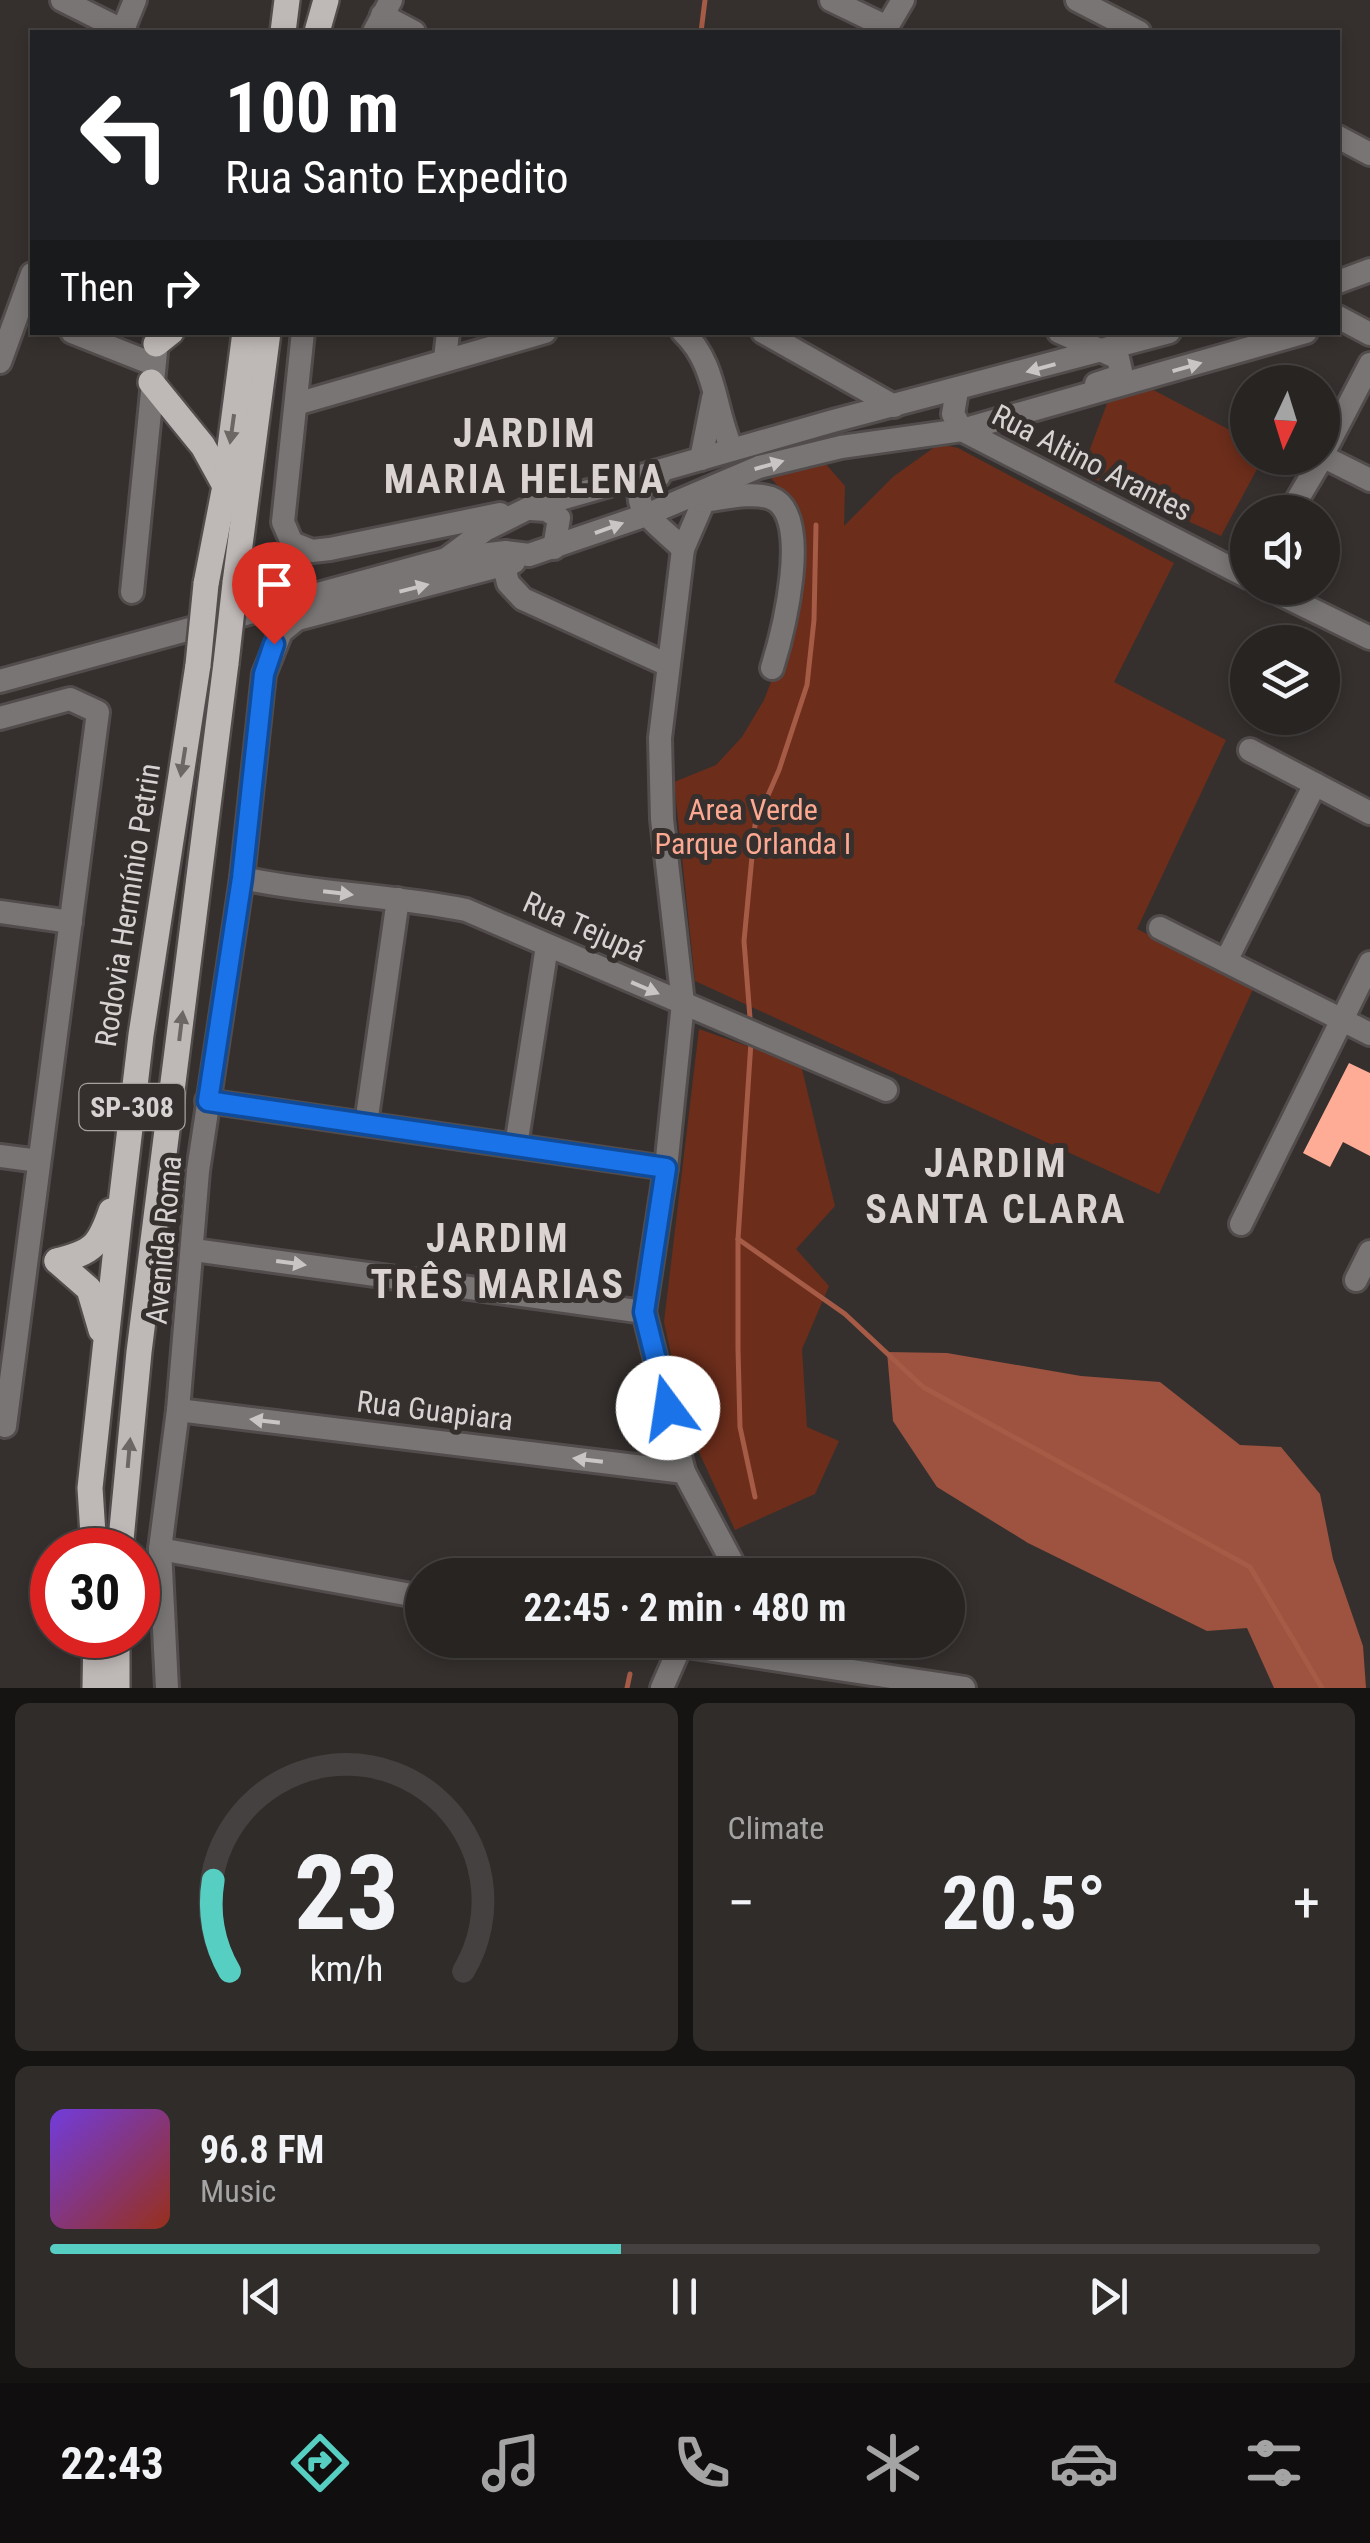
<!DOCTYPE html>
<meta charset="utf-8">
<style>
body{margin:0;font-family:"Roboto Condensed",sans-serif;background:#302c2a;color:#f1f3f6;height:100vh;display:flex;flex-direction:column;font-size:38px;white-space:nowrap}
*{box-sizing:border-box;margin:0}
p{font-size:32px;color:#a5a4a5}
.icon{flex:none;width:55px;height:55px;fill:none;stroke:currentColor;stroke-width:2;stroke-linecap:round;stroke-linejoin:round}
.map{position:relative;height:1688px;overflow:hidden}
.details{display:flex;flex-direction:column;gap:15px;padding:15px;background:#161413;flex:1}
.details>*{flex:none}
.banner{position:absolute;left:30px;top:30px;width:1310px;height:305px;border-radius:0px;box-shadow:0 5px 15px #0003,0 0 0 2px #444140;background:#202124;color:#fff;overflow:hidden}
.needle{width:65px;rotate:184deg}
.tools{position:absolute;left:1230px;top:365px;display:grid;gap:20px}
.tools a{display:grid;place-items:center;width:110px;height:110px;border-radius:50%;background:#282422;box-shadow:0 5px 15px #0003,0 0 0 2px #444140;font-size:50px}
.speed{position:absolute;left:30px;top:1528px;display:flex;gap:20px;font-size:50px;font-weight:700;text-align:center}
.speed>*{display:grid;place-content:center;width:130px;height:130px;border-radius:50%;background:#282422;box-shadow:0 5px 15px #0003,0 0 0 2px #444140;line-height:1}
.speed .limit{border:15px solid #d22;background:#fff;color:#111}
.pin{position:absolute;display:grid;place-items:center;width:85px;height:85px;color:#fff;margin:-102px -42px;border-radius:50% 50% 50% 0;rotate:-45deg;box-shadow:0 0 10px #0007}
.pin .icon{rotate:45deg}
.me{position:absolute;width:110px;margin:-55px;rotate:346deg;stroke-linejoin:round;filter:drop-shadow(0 0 8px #0008)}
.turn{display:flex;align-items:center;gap:35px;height:210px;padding:0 30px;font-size:45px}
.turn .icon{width:130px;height:130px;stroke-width:2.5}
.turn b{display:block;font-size:70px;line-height:85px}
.then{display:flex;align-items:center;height:95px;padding:0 30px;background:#0003;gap:20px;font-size:38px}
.big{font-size:75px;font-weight:700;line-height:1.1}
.details .card{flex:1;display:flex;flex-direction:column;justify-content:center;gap:15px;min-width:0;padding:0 35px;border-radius:15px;background:#302c2a}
.details .dial{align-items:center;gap:0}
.dial svg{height:260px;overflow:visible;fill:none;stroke:#444140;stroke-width:7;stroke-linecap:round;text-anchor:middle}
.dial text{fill:#f1f3f6;stroke:none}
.song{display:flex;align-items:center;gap:30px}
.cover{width:120px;height:120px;border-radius:15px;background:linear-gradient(135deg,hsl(260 70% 55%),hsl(10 70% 35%))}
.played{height:10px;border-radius:5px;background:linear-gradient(90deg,#57cec2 45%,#444140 45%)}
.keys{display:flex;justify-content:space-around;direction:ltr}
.heat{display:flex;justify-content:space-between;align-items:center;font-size:55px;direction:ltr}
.details .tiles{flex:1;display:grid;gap:15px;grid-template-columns:1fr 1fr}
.card:last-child{grid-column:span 2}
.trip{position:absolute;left:405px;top:1558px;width:560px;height:100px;border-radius:50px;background:#282422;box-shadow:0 5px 15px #0003,0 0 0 2px #444140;font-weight:700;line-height:100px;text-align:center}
.dock{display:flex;height:160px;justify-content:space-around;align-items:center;background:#100e0e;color:#a5a4a5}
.dock .icon{width:70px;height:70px}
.dock .selected{color:#57cec2}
.dock b{font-size:45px;color:#f1f3f6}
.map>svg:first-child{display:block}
.green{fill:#6c2d1b}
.forest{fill:#9d533f}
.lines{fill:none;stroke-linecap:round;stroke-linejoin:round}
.stream{stroke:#a55b46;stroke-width:5}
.building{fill:#feac95}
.minor-casing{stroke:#524d4c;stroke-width:28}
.major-casing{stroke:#524d4c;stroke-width:30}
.minor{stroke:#787574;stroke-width:22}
.major{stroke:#beb8b6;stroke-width:25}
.major-bridge-casing{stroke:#524d4c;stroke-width:30;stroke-linecap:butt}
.major-bridge{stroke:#beb8b6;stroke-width:25}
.oneway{fill:#c8c5c4}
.oneway2{fill:#6c6664}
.route-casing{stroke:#114b97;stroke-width:25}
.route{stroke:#1a73e8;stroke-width:18}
.labels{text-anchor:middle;stroke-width:10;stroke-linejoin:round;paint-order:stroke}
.shield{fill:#35302e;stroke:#a6a2a1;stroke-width:2.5}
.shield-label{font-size:28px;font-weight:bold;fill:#d6d3d2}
.street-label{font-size:30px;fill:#d6d3d2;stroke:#35302e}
.park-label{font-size:30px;fill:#fda891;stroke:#35302e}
.district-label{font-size:40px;font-weight:bold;letter-spacing:2.5px;fill:#dad3d1;stroke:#35302e}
</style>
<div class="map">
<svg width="1370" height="1688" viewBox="0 0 1370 1688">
<rect width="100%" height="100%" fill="#35302e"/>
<g class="green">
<polygon points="1140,383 1247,439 1248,458 1263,458 1221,536 1081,473 1111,393"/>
<path d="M939,444L958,448L1174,563L1114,682L1226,740L1137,929L1254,987L1159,1194L695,981L674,782L716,765L742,737L764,700L794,623L800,514C792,497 779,489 768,474L824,462L845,486L844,526L894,476Z"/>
<polygon points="699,1029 801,1065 835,1206 796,1249 829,1286 802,1349 807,1427 839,1441 815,1494 735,1530 686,1424 664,1322"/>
</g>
<polygon class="forest" points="887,1352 947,1353 1081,1376 1160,1382 1240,1445 1281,1447 1320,1494 1333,1559 1363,1646 1366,1688 1274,1688 1247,1628 1207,1631 1028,1543 937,1487 893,1421"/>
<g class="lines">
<g class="stream">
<polyline points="701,32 705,0"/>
<polyline points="750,1018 744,941 755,825 779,770 807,685 814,620 816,525"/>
<polyline points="751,1042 738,1239 738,1349 740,1427 755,1497"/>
<polyline points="738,1239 845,1314 923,1387 1250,1567 1322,1688"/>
<polyline points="627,1688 630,1674"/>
</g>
</g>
<polygon class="building" points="1349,1063 1370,1073 1370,1156 1343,1142 1330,1167 1303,1153"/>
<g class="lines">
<g class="minor-casing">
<g id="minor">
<polyline points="62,0 126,32"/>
<polyline points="831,0 887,27"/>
<polyline points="1077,0 1139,32"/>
<polyline points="382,15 414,32"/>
<polyline points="122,32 135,0"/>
<polyline points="374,32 391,0"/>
<polyline points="884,32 903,0"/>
<polyline points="1338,137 1370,154"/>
<polyline points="1338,282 1370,270"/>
<polyline points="1338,317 1370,334"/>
<polyline points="72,332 153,364"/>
<polyline points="303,332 283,522 292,543 312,551 330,549 500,514"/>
<path d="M683,332C717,364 714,411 732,449"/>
<polyline points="763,332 894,406"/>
<polyline points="1059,332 1118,358 1121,371 1117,377 1096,384"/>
<polyline points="445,359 448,332"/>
<polyline points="0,362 32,274"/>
<polyline points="957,391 953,414 962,430 1248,577"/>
<polyline points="296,404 545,332"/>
<polyline points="1322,456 1370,364"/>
<polyline points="1322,456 1370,480"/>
<polyline points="701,459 713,398"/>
<path d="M659,476C612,499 663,527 683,549"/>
<polyline points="708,491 683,549 660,738 662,819 683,1003 666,1168 644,1312 684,1472 739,1575"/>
<path d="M701,501C722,499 751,491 771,498C814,514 782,636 772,668"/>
<polyline points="531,509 546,510 559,518 554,548"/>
<polyline points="1290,512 1322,458"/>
<polyline points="449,557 485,530 529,508 833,421 1169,332"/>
<polyline points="504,566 508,583 523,599 668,665"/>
<polyline points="1268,588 1370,638"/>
<polyline points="132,592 158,332"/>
<polyline points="0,681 446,559 506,552 529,555 646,515 759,467 841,447 962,430 1306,332"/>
<polyline points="0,718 70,699 98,712 5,1426"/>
<polyline points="1250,750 1370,813"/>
<path d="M242,878C316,894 392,895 466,910L886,1090"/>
<polyline points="0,912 71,922"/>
<polyline points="1160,928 1370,1034"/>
<polyline points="1226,961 1315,784"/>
<polyline points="207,1101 666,1168"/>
<polyline points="366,1124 398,899"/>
<polyline points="516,1146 547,946"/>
<polyline points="0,1156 39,1161"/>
<polyline points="1241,1224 1370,963"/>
<polyline points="194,1250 644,1312"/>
<polyline points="1356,1280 1370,1252"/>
<polyline points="178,1410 684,1472"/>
<polyline points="160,1549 422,1597"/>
<polyline points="648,1640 964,1688"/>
<polyline points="167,1688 160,1549 178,1410 198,1171 242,878 264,674 281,632 297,619 514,562"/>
<polyline points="662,1688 683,1640"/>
</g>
</g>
<g class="major-casing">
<g id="major">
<polyline points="283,32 287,0"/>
<polyline points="317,32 326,0"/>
<polyline points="156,344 171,332"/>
<polyline points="151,382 203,446 225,486"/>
<polyline points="235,583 268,332"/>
<polyline points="206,584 225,486 245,332"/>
<path d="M57,1261C93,1252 99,1246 111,1211"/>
<polyline points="57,1261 89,1289 101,1330"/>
<polyline points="94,1550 90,1488 119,1221 141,1035 198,665"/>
<polyline points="120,1550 139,1352 226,663"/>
<polyline points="95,1688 96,1635"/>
<polyline points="117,1688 117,1635"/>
</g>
</g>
<use href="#minor" class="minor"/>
<use href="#major" class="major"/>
<g class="major-bridge-casing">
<g id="major-bridge">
<polyline points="226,663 235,583"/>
<polyline points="198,665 206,584"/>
</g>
</g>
<use href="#major-bridge" class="major-bridge"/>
</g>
<defs><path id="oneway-solid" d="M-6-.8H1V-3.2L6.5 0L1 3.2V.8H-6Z" transform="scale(2.5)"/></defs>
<g class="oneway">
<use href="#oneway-solid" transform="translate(1187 367) rotate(-16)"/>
<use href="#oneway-solid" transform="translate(1041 368) rotate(165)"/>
<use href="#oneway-solid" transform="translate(769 465) rotate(-16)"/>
<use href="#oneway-solid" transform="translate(609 528) rotate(-20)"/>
<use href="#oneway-solid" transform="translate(414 588) rotate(-14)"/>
<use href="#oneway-solid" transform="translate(338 893) rotate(7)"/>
<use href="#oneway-solid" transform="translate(645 988) rotate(23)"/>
<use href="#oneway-solid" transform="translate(291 1263) rotate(8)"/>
<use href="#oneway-solid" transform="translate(265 1421) rotate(-173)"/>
<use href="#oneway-solid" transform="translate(588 1460) rotate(-173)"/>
</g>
<g class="oneway2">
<use href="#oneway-solid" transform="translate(232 429) rotate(98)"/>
<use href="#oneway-solid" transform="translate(183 762) rotate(99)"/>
<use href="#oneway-solid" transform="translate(181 1026) rotate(-83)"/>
<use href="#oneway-solid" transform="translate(129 1453) rotate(-85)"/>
</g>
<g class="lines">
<g class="route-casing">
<polyline id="route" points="274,644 264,674 242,878 208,1101 666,1168 644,1312 668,1408"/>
</g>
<use href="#route" class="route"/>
</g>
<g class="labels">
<rect class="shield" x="79.5" y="1084" width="105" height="46" rx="8"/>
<g class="shield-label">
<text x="132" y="1117">SP-308</text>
</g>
<g class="street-label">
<text transform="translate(1092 463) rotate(27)" y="10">Rua Altino Arantes</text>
<text transform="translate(128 905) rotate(-81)" y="10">Rodovia Hermínio Petrin</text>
<text transform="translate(584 927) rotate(24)" y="10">Rua Tejupá</text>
<text transform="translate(164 1240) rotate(-85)" y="10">Avenida Roma</text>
<text transform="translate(435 1411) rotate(7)" y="10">Rua Guapiara</text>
</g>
<g class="park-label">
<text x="753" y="820">Area Verde<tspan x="753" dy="34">Parque Orlanda I</tspan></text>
</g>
<g class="district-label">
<text x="525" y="447">JARDIM<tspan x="525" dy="46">MARIA HELENA</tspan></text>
<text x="996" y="1177">JARDIM<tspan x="996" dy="46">SANTA CLARA</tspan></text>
<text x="498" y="1252">JARDIM<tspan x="498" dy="46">TRÊS MARIAS</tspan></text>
</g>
</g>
</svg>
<div class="tools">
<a><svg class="needle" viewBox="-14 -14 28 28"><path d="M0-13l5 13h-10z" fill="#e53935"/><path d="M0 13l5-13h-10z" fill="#a5a4a5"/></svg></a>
<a><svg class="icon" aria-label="sound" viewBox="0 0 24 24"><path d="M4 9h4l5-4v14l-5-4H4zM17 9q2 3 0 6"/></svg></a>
<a><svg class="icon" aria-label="layers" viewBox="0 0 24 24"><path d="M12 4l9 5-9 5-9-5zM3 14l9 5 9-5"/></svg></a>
</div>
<div class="speed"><div class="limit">30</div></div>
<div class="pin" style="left:274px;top:644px;background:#d93025"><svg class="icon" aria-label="arrive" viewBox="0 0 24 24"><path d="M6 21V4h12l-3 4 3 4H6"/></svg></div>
<svg class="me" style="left:668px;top:1408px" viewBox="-20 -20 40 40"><circle r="19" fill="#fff"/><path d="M0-13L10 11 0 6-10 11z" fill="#1a73e8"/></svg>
<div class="trip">22:45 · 2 min · 480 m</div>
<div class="banner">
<div class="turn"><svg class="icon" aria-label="left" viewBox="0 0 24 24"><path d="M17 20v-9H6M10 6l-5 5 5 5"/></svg><div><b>100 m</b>Rua Santo Expedito</div></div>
<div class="then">Then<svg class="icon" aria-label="right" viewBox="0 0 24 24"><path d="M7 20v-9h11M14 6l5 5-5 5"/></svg></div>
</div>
</div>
<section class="details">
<div class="tiles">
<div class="card dial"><svg viewBox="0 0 100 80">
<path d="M14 69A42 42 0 1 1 86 69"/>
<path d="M14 69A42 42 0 0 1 9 41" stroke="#57cec2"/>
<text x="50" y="56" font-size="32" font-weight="700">23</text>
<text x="50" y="72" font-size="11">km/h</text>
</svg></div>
<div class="card"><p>Climate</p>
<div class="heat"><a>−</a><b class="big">20.5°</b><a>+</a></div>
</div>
<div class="card">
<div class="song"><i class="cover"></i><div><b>96.8 FM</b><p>Music</p></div></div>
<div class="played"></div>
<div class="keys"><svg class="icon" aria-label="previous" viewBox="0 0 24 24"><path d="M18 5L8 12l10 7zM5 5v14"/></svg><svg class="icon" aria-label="pause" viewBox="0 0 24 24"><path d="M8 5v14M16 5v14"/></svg><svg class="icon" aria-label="next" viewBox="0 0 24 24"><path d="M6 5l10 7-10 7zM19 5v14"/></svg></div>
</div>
</div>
</section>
<nav class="dock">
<b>22:43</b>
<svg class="icon selected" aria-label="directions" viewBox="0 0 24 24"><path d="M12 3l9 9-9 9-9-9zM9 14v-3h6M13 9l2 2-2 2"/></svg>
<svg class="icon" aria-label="music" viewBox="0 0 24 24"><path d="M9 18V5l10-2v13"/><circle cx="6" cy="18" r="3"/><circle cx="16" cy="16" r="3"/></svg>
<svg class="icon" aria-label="phone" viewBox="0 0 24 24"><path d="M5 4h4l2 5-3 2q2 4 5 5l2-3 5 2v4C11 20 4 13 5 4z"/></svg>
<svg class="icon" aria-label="climate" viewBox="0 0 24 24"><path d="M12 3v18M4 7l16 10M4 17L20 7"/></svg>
<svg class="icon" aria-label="car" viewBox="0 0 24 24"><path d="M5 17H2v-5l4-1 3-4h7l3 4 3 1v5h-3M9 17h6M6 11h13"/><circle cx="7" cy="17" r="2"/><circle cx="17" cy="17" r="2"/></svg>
<svg class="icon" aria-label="filters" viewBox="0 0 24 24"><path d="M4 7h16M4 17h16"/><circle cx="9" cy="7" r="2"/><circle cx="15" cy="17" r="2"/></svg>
</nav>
